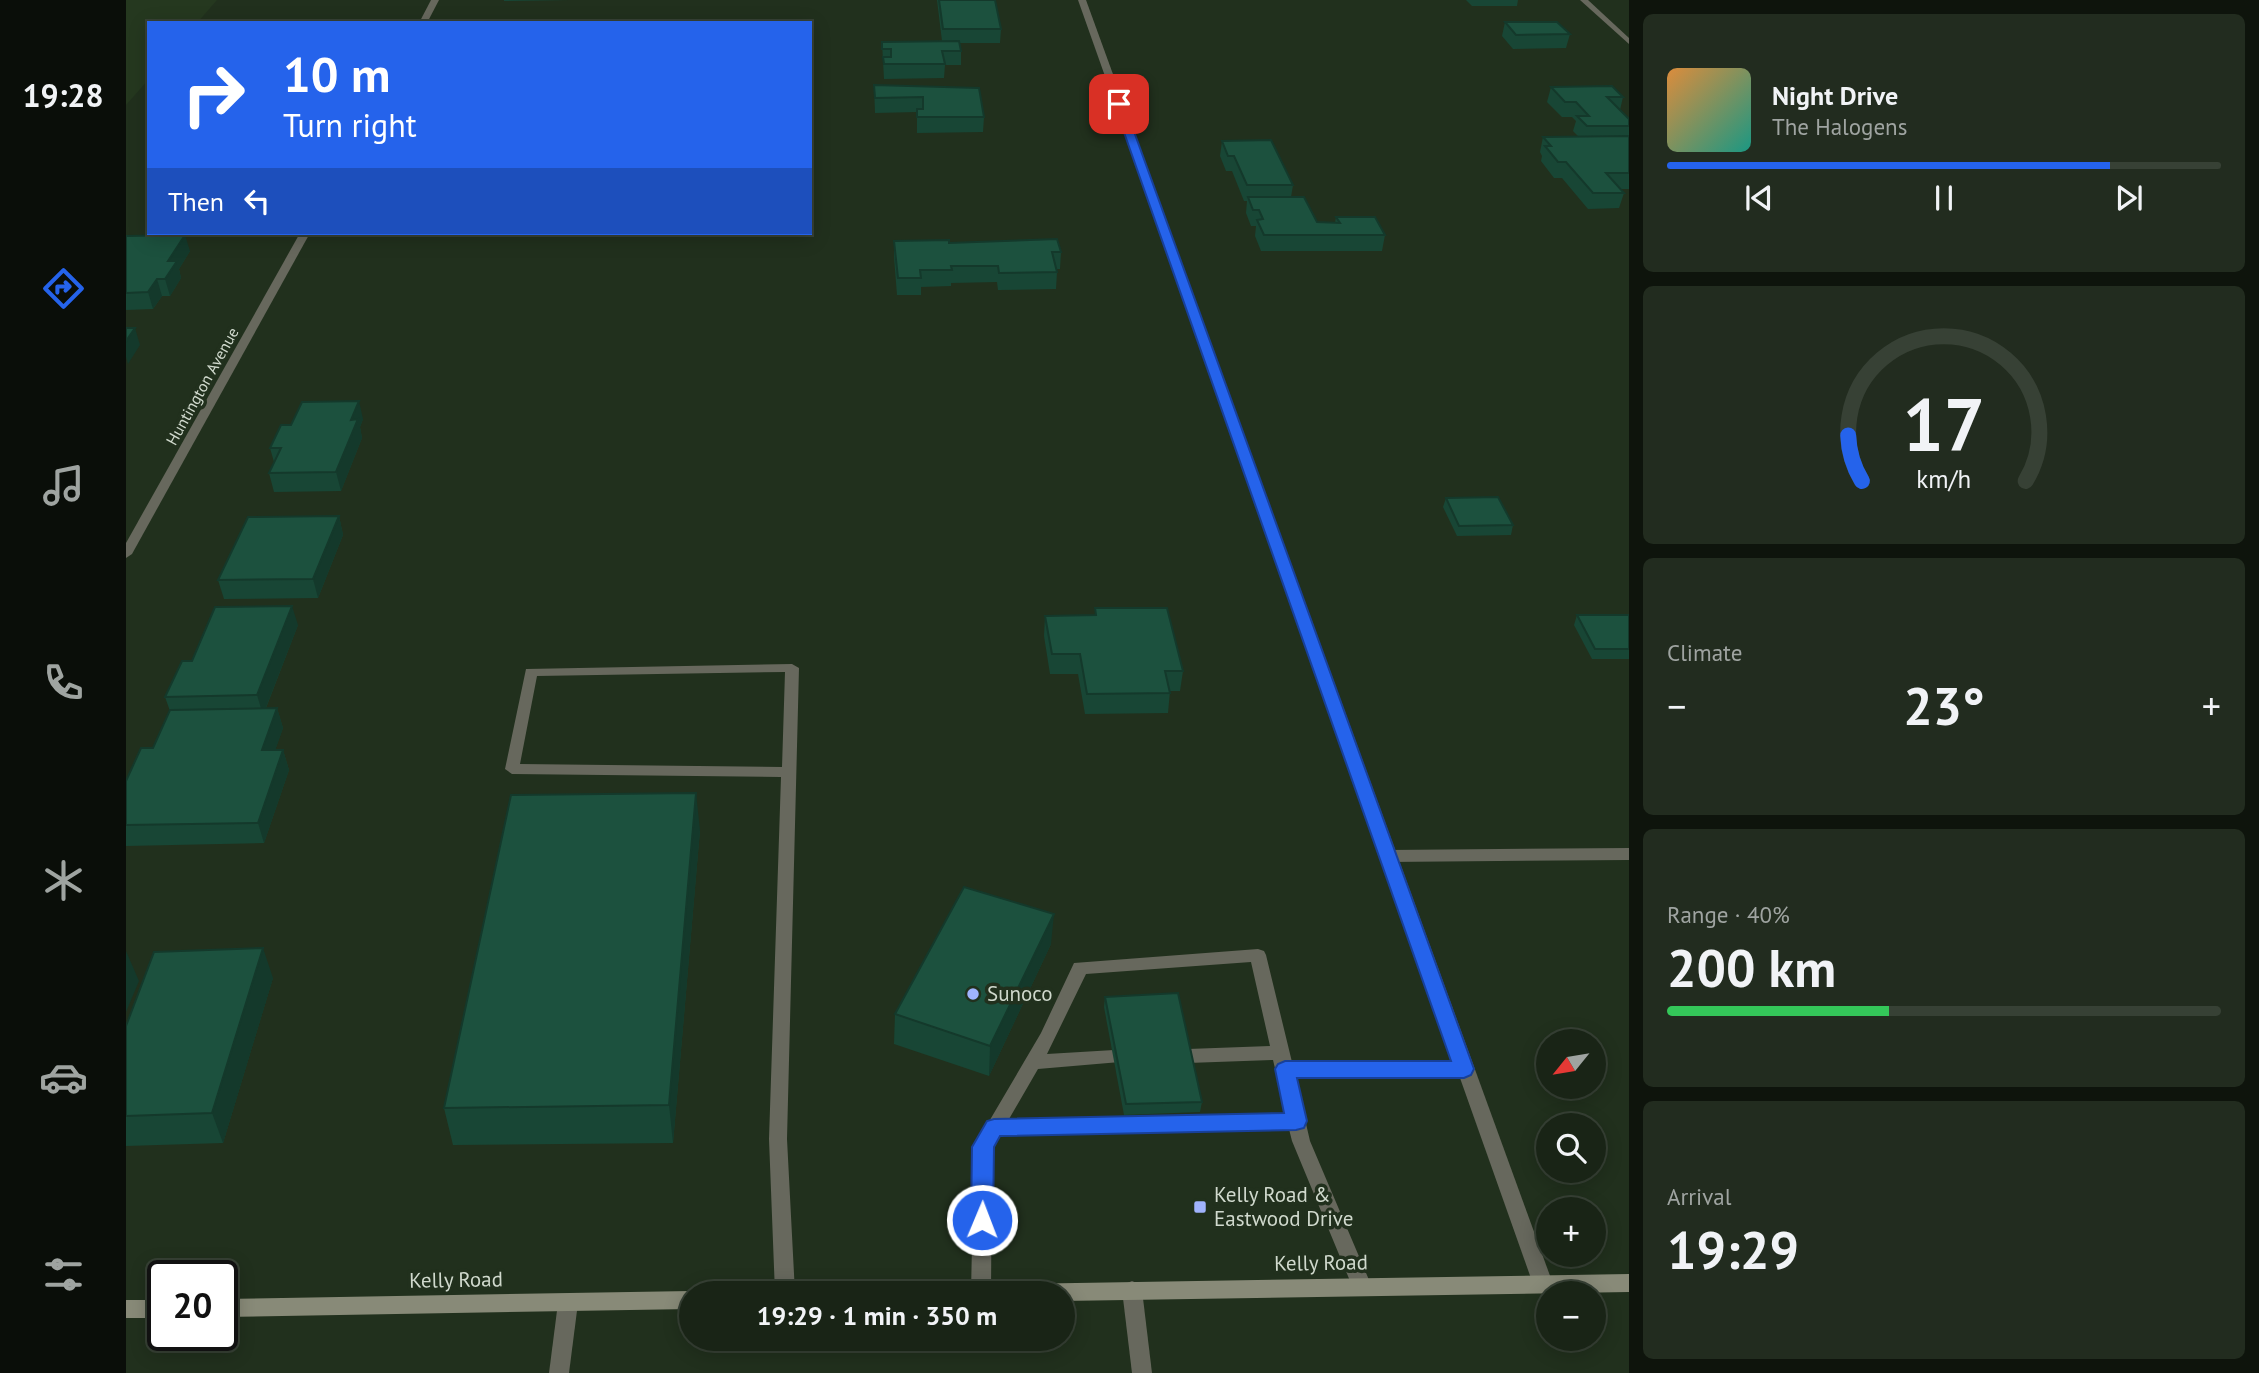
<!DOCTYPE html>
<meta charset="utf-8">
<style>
body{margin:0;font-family:"PT Sans",sans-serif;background:#222c1f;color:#f1f3f6;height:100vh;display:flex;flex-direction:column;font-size:26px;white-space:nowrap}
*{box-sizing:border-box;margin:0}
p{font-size:23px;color:#9fa4a1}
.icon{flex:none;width:38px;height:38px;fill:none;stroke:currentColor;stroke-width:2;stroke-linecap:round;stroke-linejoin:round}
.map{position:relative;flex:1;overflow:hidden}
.side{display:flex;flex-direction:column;gap:14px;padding:14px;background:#0e140c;width:630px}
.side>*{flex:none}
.banner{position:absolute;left:21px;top:21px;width:665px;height:214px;border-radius:0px;box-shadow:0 4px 18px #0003,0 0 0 2px #374135;background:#2563eb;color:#fff;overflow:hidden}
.needle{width:46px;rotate:240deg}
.controls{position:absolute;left:1410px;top:1029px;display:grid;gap:14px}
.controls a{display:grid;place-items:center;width:70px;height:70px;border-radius:50%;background:#192416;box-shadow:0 4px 18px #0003,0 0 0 2px #374135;font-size:35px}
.speed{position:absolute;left:21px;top:1260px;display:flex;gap:14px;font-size:35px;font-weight:700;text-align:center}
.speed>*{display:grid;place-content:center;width:91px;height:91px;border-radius:50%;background:#192416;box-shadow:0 4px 18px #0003,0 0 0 2px #374135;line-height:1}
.speed .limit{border:4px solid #111;border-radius:10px;background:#fff;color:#111}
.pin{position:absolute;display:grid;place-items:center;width:60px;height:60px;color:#fff;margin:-30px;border-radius:14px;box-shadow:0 4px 10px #0006}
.me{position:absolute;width:77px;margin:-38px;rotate:1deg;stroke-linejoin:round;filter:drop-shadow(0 0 5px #0008)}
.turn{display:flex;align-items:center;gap:24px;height:147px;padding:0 21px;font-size:32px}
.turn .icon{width:91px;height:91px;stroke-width:2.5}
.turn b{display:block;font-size:49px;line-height:60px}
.then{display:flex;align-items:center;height:66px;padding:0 21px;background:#0003;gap:14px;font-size:26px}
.big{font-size:52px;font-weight:700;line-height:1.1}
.side .card{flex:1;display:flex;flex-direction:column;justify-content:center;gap:10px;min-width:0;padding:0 24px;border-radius:10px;background:#222c1f}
.side .dial{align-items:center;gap:0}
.dial svg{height:182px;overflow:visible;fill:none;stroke:#374135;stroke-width:7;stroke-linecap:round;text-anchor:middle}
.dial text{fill:#f1f3f6;stroke:none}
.song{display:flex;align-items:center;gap:21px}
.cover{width:84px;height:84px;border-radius:10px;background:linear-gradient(135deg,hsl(30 70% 55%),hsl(170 70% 35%))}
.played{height:7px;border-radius:4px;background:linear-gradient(90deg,#2563eb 80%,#374135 80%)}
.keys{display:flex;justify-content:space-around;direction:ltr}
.heat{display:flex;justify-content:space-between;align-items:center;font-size:38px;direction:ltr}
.charge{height:10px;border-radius:5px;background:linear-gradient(90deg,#34c759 40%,#374135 0)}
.trip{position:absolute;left:553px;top:1281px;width:396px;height:70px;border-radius:35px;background:#192416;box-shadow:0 4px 18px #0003,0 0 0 2px #374135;font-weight:700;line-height:70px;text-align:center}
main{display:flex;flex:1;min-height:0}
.tabs{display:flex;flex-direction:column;width:126px;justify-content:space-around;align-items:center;background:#0a0e09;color:#9fa4a1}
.tabs .icon{width:49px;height:49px}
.tabs .active{color:#2563eb}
.tabs b{font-size:32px;color:#f1f3f6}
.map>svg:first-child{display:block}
.built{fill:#25381f}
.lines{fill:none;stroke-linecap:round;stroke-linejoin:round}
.lane{fill:#67685d;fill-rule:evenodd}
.street{fill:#67685d;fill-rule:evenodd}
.secondary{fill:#888a78;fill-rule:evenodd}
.wall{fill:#184635}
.shaded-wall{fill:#14392b}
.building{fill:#1c513e;stroke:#14392b;stroke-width:2}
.route{fill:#2563eb;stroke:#184099;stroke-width:2}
.poi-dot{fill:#a0b3fd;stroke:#21301d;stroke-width:2.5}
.labels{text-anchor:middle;stroke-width:7;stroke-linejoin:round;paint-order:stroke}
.far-street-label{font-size:16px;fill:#d0d9cd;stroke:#21301d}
.near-poi-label{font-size:21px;fill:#d0d9cd;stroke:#21301d;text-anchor:start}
.near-street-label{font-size:21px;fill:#d0d9cd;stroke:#21301d}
</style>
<main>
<nav class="tabs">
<b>19:28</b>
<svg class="icon active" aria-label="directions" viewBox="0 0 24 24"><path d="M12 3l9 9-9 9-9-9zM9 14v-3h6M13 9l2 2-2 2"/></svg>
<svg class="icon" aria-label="music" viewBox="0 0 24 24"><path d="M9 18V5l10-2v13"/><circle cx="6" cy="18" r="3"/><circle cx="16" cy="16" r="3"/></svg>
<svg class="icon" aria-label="phone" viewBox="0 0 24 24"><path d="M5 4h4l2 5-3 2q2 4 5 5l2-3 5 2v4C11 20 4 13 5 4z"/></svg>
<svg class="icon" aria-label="climate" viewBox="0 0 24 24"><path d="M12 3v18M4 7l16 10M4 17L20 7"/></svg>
<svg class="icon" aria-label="car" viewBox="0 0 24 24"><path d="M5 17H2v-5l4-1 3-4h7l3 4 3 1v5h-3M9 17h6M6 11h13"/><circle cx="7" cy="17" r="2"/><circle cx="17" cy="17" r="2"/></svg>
<svg class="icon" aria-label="filters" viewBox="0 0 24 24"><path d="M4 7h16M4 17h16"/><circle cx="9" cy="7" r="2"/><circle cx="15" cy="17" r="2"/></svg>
</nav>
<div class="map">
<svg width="1503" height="1373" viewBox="0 0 1503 1373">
<rect width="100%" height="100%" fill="#21301d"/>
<polygon class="built" points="0,0 91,0 71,23 23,23 23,79 0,105"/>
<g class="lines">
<g class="lane">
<path d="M666,664L673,668L661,1139L669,1293H649L643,1139L655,777L386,774L379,769L400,669ZM659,672L656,767L394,764L411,676Z"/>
<polygon points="1503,848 1503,860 1262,862 1256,860 1254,856 1256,852 1262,850"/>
<path d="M1132,949L1138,951L1140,955L1166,1062H1338L1344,1064L1347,1069L1344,1074L1338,1076H1169L1184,1141L1246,1287L1243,1293L1236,1296L1229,1293L1166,1141L1163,1129L874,1135L866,1148L865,1293H845L848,1147L915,1033L948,963ZM1125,962L1144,1046L1062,1049L1056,1051L1053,1056L1056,1061L1062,1063L1147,1060L1160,1114L883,1119L912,1069L994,1062L997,1057L994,1052L988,1050L921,1054L960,974Z"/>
</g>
<g class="street">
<polygon points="305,0 313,0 301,23 293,23"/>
<polygon points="952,0 960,0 1427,1284 1424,1290 1417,1293 1410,1290 1407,1284"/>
<polygon points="1454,0 1462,0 1503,38 1503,44"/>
<polygon points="174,233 184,233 6,554 0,558 0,543"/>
<polygon points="1006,1281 1013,1284 1016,1290 1026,1373 1006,1373 996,1290 999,1284"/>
<polygon points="442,1294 449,1297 452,1303 443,1373 423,1373 432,1303 435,1297"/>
</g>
<g class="secondary">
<polygon points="1503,1274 1503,1292 936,1301 936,1293 878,1293 881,1287 888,1284"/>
<polygon points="565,1291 571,1293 565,1293 565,1309 96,1317 96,1299"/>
<rect x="0" y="1300" width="37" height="18"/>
</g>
</g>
<g class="wall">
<polygon points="378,0 443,0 378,1"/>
<polygon points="811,0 869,0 875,29 874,43 834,43 835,51 835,65 819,65 818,78 758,79 756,42 816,41"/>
<polygon points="1340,0 1392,0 1391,6 1346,6"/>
<polygon points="1379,22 1444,34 1440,48 1387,49 1376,36"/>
<polygon points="748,85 853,88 858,117 857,132 791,133 791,112 749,113"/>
<polygon points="1425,87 1497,97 1494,110 1503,119 1503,189 1494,189 1498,193 1493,208 1462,209 1436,178 1428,178 1415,161 1416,156 1414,152 1417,137 1453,137 1447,131 1450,121 1446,117 1436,117 1421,102"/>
<polygon points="1096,141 1167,185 1165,197 1191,222 1209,223 1210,217 1259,235 1256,251 1135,251 1129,236 1130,226 1125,226 1120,213 1121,201 1118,201 1106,171 1100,171 1094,156"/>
<polygon points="0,236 64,251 53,269 55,278 44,296 36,296 27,309 0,310"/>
<polygon points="768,241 823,243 935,252 934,269 930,269 931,272 930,289 872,290 871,282 825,283 825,286 795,287 795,295 771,295 768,257"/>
<polygon points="237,419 234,427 236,438 215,491 148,492 143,473 148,462 144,448"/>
<polygon points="1320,498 1387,525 1385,535 1331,536 1317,507"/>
<polygon points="213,516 217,535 192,598 98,599 92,580"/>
<polygon points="969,608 1057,671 1054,691 1044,691 1042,713 959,714 952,674 924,674 918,636 919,616 969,615"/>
<polygon points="1451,615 1503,615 1503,659 1466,659 1448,625"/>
<polygon points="172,625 140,708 151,708 157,728 149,750 157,750 163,770 138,843 0,846 0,781 27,748 44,711 39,697 66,661"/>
<polygon points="574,830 547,1143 327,1145 318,1108"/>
<polygon points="925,944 863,1076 768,1044 769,1014"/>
<polygon points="147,978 97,1143 0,1146 0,1026"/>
<polygon points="979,997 1076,1102 1074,1112 998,1115 978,1007"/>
</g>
<g class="shaded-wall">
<polygon points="59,235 64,251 53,269 55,278 44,296 39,279 42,261"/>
<polygon points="31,279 36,296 27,309 22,292"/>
<polygon points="9,328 14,345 2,364 0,357 0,341"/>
<polygon points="233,401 237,419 234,427 236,438 215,491 210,472 225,420"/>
<polygon points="213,516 217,535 192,598 187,579"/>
<polygon points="166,606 172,625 137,715 131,695"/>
<polygon points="151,708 157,728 142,771 136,750"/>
<polygon points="157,750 163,770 138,843 132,823"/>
<polygon points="570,793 574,830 547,1143 543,1105"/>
<polygon points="928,914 925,944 863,1076 864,1046"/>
<polygon points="137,948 147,978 97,1143 86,1113"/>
<polygon points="0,951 13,981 0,1012"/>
</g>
<g class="building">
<polygon points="813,0 869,0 875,29 817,29"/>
<polygon points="1379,22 1431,22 1444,34 1390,35"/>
<polygon points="833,41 835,51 816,51 819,64 758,64 757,57 765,57 765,49 756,49 756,42"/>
<polygon points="748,85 853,88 858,117 791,117 791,109 797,109 797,97 749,98"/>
<polygon points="1486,86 1497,97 1481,97 1503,119 1503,126 1461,126 1451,116 1463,116 1450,102 1439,102 1425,87"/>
<polygon points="1503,136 1503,173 1480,173 1498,193 1467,193 1440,162 1432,162 1419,146 1425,146 1417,137"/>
<polygon points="1145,140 1167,185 1121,185 1108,156 1102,156 1096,141"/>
<polygon points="1122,197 1178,197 1191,222 1214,223 1210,217 1249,217 1259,235 1138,235 1131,220 1137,219 1133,210 1127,210"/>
<polygon points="59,235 42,261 51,261 39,279 31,279 22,292 0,293 0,236"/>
<polygon points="931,239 935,252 926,252 931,272 873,273 872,266 825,266 826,270 794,270 795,278 772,278 768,241 823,240 823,243"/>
<polygon points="0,328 9,328 0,341"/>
<polygon points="233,401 225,420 232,419 210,472 143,473 155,448 144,448 155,425 165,425 176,402"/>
<polygon points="1372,497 1387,525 1333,526 1320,498"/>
<polygon points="213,516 187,579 92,580 122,517"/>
<polygon points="166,606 131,695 39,697 56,661 66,661 89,607"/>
<polygon points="969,608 1041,608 1057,671 1039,671 1044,693 961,694 954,654 926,654 919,616 970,615"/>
<polygon points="1451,615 1503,615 1503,649 1469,649"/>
<polygon points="151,708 136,750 157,750 132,823 0,825 0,781 15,748 27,748 44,710"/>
<polygon points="570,793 543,1105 318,1108 385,795"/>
<polygon points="838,887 928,914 864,1046 769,1014"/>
<polygon points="137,948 86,1113 0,1116 0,1026 28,952"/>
<polygon points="1052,993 1076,1102 1000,1104 979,997"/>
</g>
<polygon class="route" points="993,101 998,104 1348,1069 1345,1075 1338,1078 1171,1078 1181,1121 1178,1128 1170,1130 874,1136 868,1147 867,1220 864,1227 856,1230 848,1227 845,1220 846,1147 861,1121 868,1119 1158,1113 1149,1069 1152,1064 1159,1061 1325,1061 988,104"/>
<g class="poi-dot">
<circle cx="847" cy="994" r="7"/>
<rect x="1067" y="1200" width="14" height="14" rx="3.5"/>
</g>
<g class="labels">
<g class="far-street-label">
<text transform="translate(76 386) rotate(-61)" y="6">Huntington Avenue</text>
</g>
<g class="near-poi-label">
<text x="861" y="1001">Sunoco</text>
<text x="1088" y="1202">Kelly Road &amp;<tspan x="1088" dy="24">Eastwood Drive</tspan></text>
</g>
<g class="near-street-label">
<text transform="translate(1195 1263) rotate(-1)" y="7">Kelly Road</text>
<text transform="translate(330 1280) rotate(-1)" y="7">Kelly Road</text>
</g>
</g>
</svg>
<div class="controls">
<a><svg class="needle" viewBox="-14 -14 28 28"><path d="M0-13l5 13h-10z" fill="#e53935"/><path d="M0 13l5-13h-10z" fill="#9fa4a1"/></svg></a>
<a><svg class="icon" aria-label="search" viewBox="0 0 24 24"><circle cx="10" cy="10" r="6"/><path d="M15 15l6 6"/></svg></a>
<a>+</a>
<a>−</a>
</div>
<div class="speed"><div class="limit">20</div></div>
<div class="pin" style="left:993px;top:104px;background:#d93025"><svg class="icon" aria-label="arrive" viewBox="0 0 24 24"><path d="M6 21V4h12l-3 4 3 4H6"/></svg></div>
<svg class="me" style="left:856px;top:1220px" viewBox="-20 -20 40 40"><circle r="17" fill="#2563eb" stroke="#fff" stroke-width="3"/><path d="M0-11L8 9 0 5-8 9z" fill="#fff"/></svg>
<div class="trip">19:29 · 1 min · 350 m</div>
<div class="banner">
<div class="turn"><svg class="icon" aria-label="right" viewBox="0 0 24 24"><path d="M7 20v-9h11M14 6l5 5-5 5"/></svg><div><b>10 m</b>Turn right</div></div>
<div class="then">Then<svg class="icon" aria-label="left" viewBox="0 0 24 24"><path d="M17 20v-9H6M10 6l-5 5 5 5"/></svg></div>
</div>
</div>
<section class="side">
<div class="card">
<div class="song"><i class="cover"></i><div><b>Night Drive</b><p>The Halogens</p></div></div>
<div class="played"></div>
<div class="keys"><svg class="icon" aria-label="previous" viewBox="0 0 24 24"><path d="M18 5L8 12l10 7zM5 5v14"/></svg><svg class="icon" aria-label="pause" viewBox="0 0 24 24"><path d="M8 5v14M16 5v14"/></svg><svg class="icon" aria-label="next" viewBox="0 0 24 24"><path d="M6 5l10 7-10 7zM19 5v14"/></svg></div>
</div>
<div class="card dial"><svg viewBox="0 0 100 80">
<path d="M14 69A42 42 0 1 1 86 69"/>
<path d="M14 69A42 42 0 0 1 8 49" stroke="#2563eb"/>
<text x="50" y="56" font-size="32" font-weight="700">17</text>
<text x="50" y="72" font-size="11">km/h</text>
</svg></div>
<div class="card"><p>Climate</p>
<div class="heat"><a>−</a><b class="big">23°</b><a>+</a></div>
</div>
<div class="card"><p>Range · 40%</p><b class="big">200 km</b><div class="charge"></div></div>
<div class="card"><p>Arrival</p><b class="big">19:29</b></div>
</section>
</main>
